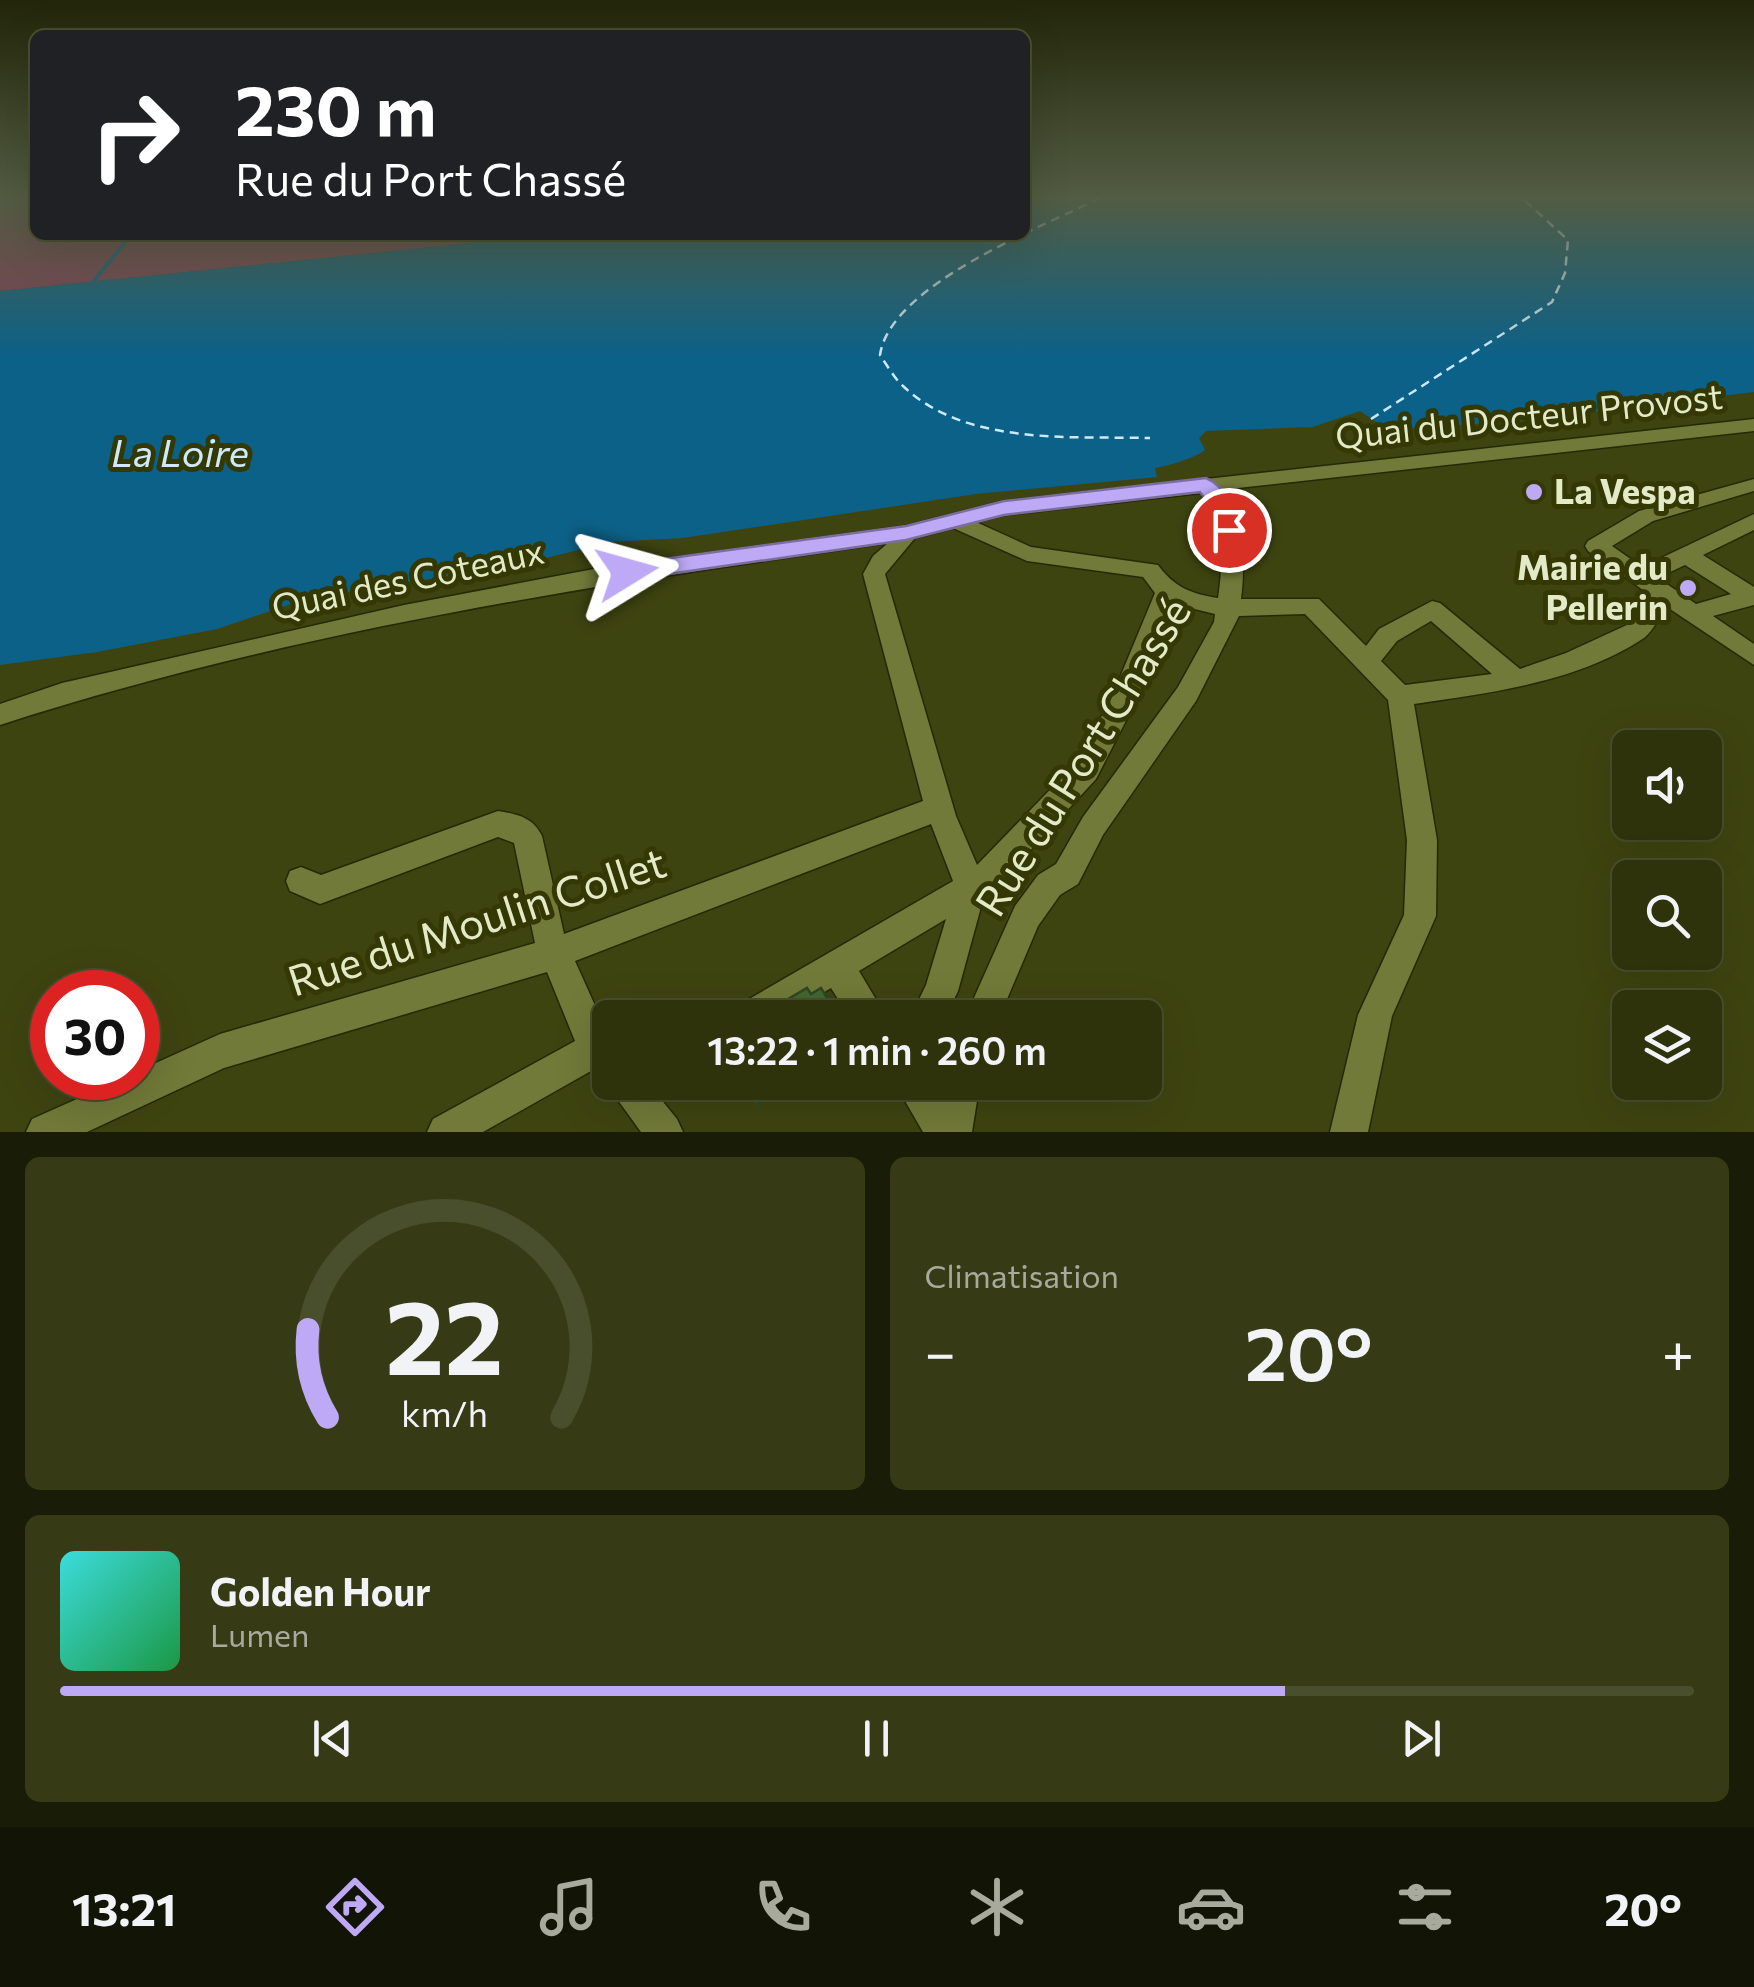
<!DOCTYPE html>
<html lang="fr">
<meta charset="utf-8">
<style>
body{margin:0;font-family:Commissioner,sans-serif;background:#363b15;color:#f1f3f6;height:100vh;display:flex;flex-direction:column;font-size:38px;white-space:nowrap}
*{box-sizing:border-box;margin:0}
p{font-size:32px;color:#a7aa9d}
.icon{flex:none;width:55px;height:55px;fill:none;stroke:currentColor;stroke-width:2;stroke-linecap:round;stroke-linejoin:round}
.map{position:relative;height:1132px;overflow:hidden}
.sheet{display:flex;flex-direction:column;gap:25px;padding:25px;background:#191c07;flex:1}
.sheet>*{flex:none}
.guide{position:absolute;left:30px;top:30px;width:1000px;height:210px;border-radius:15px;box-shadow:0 10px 40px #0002,0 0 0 2px #494e2d;background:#202124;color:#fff;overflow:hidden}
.buttons{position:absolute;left:1612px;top:730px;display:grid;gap:20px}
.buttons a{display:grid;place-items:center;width:110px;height:110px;border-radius:15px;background:#2e330c;box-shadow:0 10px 40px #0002,0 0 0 2px #494e2d;font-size:50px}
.speed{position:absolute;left:30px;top:970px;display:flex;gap:20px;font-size:50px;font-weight:700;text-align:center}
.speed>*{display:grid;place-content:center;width:130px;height:130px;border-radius:50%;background:#2e330c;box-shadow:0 10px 40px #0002,0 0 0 2px #494e2d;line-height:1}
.speed .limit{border:15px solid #d22;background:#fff;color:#111}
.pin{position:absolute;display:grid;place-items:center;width:85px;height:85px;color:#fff;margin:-42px;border:5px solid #fff;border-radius:50%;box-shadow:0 2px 10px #0007}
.me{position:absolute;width:110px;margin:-55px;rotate:82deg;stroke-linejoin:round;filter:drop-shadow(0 0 8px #0008)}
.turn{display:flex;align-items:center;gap:35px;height:210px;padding:0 40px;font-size:45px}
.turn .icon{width:130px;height:130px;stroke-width:2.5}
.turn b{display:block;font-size:70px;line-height:85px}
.big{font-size:75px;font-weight:600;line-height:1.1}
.sheet .widget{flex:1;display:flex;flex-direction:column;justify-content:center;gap:15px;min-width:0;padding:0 35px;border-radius:15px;background:#363b15}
.sheet .dial{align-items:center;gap:0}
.dial svg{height:260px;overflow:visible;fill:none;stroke:#494e2d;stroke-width:7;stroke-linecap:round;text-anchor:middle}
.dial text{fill:#f1f3f6;stroke:none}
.song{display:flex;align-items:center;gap:30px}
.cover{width:120px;height:120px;border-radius:15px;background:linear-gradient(135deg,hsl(180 70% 55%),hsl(140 70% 35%))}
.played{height:10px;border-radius:5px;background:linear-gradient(90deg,#bda9f5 75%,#494e2d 75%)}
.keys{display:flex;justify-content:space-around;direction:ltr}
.heat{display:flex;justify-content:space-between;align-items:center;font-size:55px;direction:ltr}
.sheet .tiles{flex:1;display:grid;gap:25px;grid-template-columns:1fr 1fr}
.widget:last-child{grid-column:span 2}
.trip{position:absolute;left:592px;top:1000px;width:570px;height:100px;border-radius:15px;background:#2e330c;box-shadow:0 10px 40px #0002,0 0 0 2px #494e2d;font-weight:600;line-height:100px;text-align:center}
.dock{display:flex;height:160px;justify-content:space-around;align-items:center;background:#121405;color:#a7aa9d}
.dock .icon{width:70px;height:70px}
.dock .on{color:#bda9f5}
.dock b{font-size:45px;color:#f1f3f6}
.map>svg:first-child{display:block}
.green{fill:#823e5a}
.water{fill:#0c6188}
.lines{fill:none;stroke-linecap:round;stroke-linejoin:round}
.stream{stroke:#0c6188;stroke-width:4}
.ferry{stroke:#cde9fa;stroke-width:2.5;stroke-dasharray:9 6;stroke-linecap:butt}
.minor-casing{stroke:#252906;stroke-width:3}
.minor{fill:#717a38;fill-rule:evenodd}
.wall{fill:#3a582a}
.shaded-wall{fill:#2f4722}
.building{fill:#436631;stroke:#2f4722;stroke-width:2.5}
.route{fill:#bda9f5;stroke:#7b6e9f;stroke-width:2.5}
.poi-dot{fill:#bda9f5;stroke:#343903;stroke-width:4}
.labels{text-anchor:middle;stroke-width:10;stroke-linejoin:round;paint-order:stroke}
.street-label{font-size:35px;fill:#e3eac8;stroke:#343903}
.poi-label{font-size:35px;font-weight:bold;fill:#e3eac8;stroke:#343903;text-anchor:start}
.water-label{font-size:38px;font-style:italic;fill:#cde9fa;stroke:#343903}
.near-street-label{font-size:42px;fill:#e3eac8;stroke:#343903}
</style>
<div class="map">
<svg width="1754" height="1132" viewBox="0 0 1754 1132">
<rect width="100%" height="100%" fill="#3e4410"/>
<polygon class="green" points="0,198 35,198 35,235 550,235 0,291"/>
<path class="water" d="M1025,198H1754V392L1528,420L1406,429L1384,427L1360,411L1313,427L1206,431L1199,438L1205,450C1195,458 1168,466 1155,468L1157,477L976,494L683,538L612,542L491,571L377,586L288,605L217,629L97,652L0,665V291L550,235H1025Z"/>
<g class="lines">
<polyline class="stream" points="93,282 131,235"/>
<g class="ferry">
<path d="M1100,198C1042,227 890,285 880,355C887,365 894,378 903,386C966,446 1070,436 1150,438"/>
<polyline points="1371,419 1552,302 1565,273 1568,240 1522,198"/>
</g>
<g class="minor-casing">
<g id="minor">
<path d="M1754,419V431L1220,490C1243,523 1246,560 1241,599H1319L1366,646L1379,629L1432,601L1440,603L1520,669L1566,653L1629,624L1650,595L1588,551L1585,546L1588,541L1639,511L1754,479V491L1653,521L1612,546L1642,567L1754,514V530L1703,555L1754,587V605L1713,616L1754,644V665L1667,607C1660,616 1653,631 1644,638C1578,682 1490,693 1414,704L1437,840L1436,916L1392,1016L1368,1132H1330L1358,1015L1404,915L1407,840L1388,700L1305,614L1239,616L1196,701L1103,835L1078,884L1060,895L1038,926L999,1018H965L1015,906L1038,875L1056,864L1083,817L1178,687L1214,622L1215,614L1174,604L1137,699L1096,779L994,890L984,896L958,991L945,1018H910L926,985L946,919L859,971L887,1018H850L831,988L782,1018H732L737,1006L953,881L931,824L575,961L610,1039V1082H647L677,1119L683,1132H641L607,1085L597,1081L591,1071L483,1132H427L433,1119L575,1041L547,972L224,1068L87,1132H26L32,1119L124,1078H138V1071L220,1034L535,943L514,843L498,837L320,904L290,891L286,881L290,871L301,867L321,875L498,811C517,814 533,817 542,836L564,934L923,801L863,574L873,556L888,543C589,585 288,632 0,725V704L62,683L404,605L599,568L906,526L1004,501ZM1201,493C1222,524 1224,561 1218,598C1191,594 1174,587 1158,565L1031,547L976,522L1004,515ZM953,528L1027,561L1143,577L1155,593L1111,699L1076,763L977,865L956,816L885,574L915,538ZM1685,565L1731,594L1696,604L1658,578ZM1431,621L1492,674L1405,685L1381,661L1397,641Z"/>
<polygon points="894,1082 933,1082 942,1095 944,1082 980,1082 972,1132 923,1132"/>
</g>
</g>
<use href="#minor" class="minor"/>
</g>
<polygon class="wall" points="745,1082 796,1082 758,1107"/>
<polygon class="shaded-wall" points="769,1082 796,1082 758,1107 754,1092"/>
<g class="building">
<polygon points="807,988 811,994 821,988 827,998 830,996 843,1018 756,1018"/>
<polygon points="750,1082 769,1082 754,1092"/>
</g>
<linearGradient id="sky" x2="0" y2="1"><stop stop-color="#222509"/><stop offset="0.55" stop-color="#525c42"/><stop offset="1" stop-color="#525c42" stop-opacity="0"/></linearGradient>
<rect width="1754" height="357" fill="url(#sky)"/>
<path class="route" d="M1206,478C1225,486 1236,510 1240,530L1237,534H1221L1215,512L1200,492L1004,515L906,540L627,580L616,572L627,564L906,526L1004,501Z"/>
<g class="poi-dot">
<circle cx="1534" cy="492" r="10"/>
<circle cx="1688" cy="588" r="10"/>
</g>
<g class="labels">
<g class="street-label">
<text transform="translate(1529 417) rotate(-6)" y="12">Quai du Docteur Provost</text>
<text transform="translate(408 580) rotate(-12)" y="12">Quai des Coteaux</text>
</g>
<g class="poi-label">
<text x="1554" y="504">La Vespa</text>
<text x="1668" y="580" text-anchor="end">Mairie du<tspan x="1668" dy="40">Pellerin</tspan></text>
</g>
<g class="water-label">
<text x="180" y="467">La Loire</text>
</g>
<g class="near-street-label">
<text transform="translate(1083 757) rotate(-58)" y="15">Rue du Port Chassé</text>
<text transform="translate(477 922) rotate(-18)" y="15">Rue du Moulin Collet</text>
</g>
</g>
</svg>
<div class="buttons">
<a><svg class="icon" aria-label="sound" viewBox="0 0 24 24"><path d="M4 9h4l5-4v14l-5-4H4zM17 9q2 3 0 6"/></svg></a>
<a><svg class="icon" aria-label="search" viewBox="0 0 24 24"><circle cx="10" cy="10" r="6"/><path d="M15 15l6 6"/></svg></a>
<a><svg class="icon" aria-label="layers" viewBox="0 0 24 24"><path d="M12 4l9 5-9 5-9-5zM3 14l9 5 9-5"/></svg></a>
</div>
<div class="speed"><div class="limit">30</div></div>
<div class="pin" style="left:1229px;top:530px;background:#d93025"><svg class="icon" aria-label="arrive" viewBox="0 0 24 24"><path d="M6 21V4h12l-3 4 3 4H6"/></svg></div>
<svg class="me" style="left:627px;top:572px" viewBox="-20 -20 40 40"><path d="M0-17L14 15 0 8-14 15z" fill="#bda9f5" stroke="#fff" stroke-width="4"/></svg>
<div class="trip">13:22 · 1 min · 260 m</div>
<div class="guide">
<div class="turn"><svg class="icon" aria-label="right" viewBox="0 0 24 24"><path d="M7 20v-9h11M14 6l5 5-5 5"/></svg><div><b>230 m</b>Rue du Port Chassé</div></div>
</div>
</div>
<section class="sheet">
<div class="tiles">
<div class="widget dial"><svg viewBox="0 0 100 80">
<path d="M14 69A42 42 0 1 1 86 69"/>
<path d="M14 69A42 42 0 0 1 8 42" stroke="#bda9f5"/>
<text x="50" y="56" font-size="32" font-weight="700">22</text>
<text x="50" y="72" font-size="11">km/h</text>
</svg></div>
<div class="widget"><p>Climatisation</p>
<div class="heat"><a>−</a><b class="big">20°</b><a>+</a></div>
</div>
<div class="widget">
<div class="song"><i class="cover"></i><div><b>Golden Hour</b><p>Lumen</p></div></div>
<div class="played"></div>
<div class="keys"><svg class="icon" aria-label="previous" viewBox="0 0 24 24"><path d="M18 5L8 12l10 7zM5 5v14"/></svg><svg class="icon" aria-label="pause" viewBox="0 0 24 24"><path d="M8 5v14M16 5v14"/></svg><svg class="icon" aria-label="next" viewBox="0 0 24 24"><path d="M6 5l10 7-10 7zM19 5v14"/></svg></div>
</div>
</div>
</section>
<nav class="dock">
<b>13:21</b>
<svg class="icon on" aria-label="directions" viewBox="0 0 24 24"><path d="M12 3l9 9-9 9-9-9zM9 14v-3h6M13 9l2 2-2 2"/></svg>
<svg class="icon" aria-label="music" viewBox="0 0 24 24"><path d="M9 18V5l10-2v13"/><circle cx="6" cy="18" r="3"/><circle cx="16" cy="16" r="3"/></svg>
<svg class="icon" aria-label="phone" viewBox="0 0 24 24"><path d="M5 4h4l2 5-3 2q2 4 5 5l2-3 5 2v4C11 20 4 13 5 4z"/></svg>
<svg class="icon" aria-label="climate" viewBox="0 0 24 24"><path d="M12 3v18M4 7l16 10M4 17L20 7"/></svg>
<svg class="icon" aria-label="car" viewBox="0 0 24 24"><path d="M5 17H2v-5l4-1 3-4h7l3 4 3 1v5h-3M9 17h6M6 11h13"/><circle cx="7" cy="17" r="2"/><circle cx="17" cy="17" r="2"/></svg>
<svg class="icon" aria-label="filters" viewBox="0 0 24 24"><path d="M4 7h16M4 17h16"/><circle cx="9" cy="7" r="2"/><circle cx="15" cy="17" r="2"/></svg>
<b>20°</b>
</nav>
